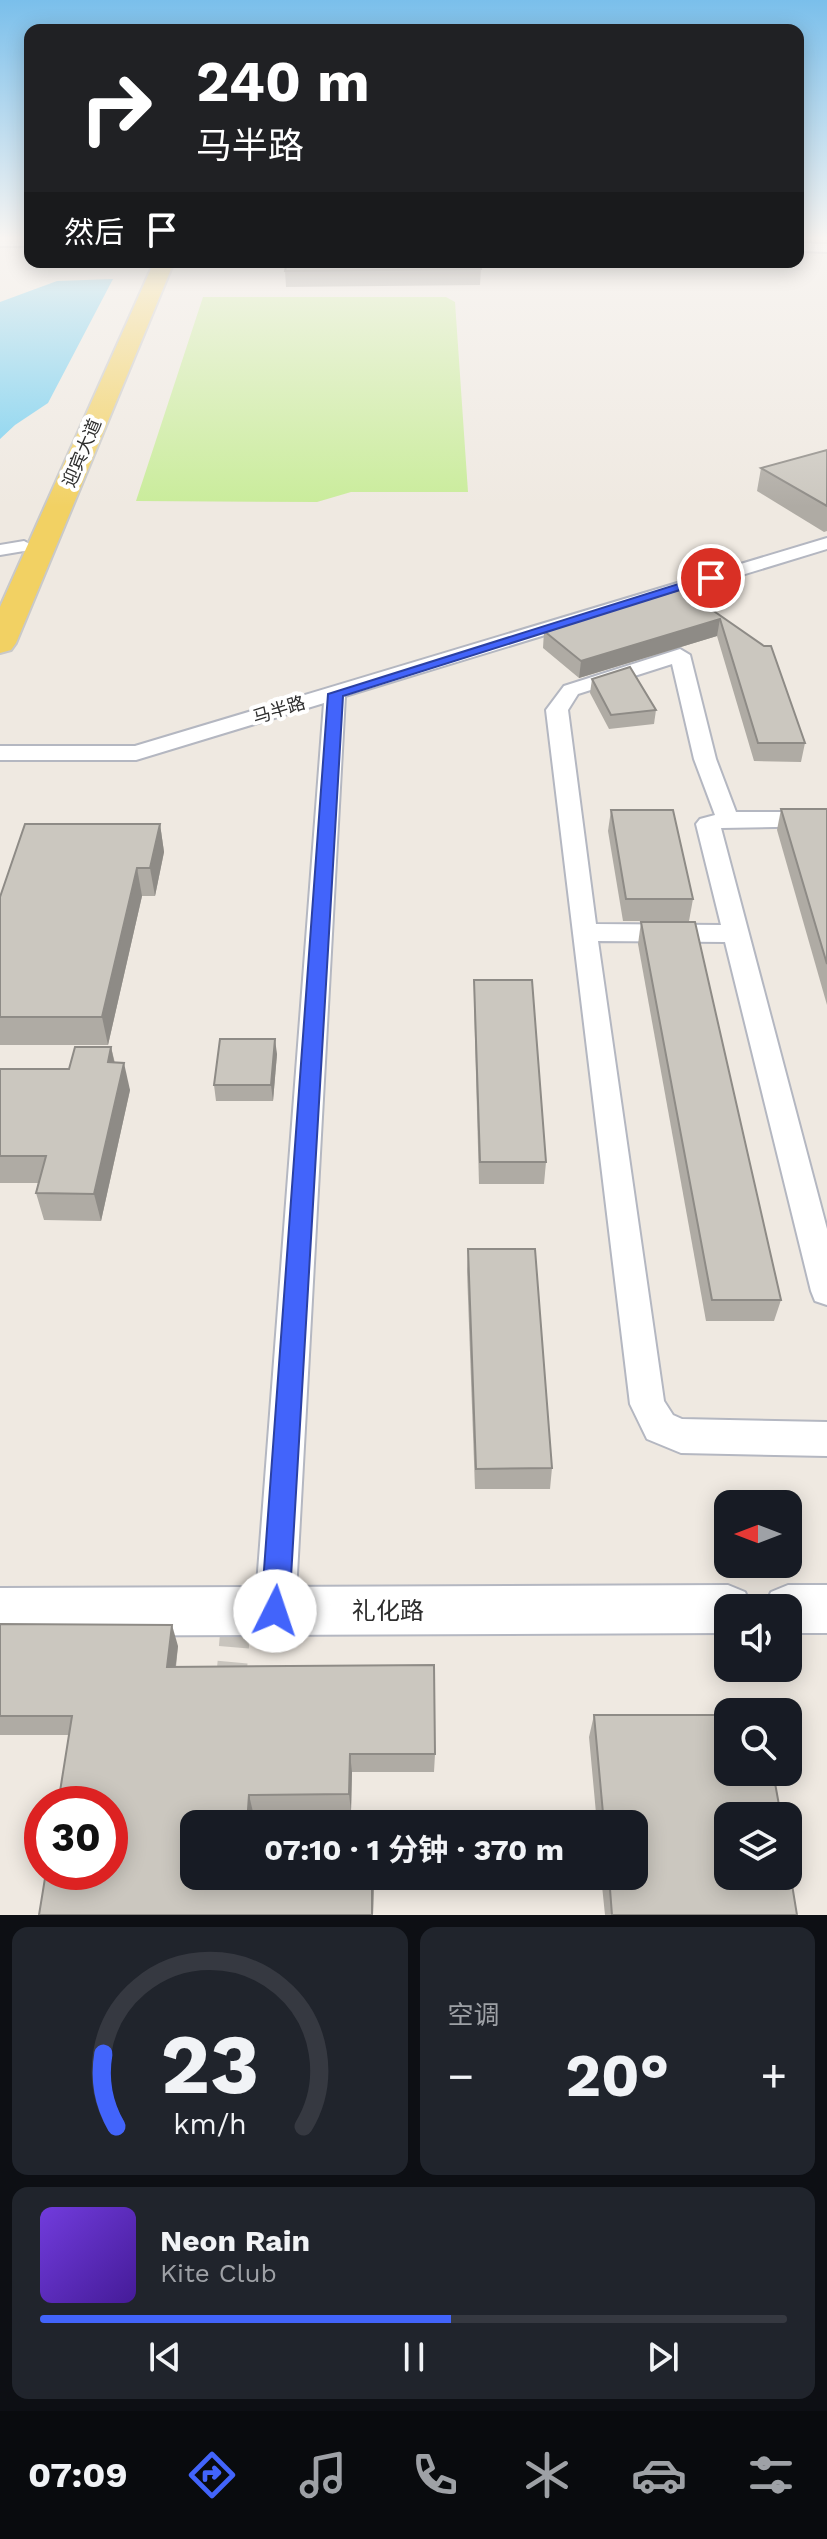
<!DOCTYPE html>
<html lang="zh">
<meta charset="utf-8">
<style>
body{margin:0;font-family:"Work Sans","Noto Sans SC",sans-serif;background:#20242c;color:#f1f3f6;height:100vh;display:flex;flex-direction:column;font-size:30px;white-space:nowrap}
*{box-sizing:border-box;margin:0}
p{font-size:26px;color:#9ea1a6}
.icon{flex:none;width:44px;height:44px;fill:none;stroke:currentColor;stroke-width:2;stroke-linecap:round;stroke-linejoin:round}
.map{position:relative;height:1915px;overflow:hidden}
.panel{display:flex;flex-direction:column;gap:12px;padding:12px;background:#0d0f14;flex:1}
.panel>*{flex:none}
.guide{position:absolute;left:24px;top:24px;width:780px;height:244px;border-radius:16px;box-shadow:0 4px 20px #0003;background:#202124;color:#fff;overflow:hidden}
.needle{width:52px;rotate:270deg}
.buttons{position:absolute;left:714px;top:1490px;display:grid;gap:16px}
.buttons a{display:grid;place-items:center;width:88px;height:88px;border-radius:16px;background:#171b24;box-shadow:0 4px 20px #0003;font-size:40px}
.speed{position:absolute;left:24px;top:1786px;display:flex;gap:16px;font-size:40px;font-weight:700;text-align:center}
.speed>*{display:grid;place-content:center;width:104px;height:104px;border-radius:50%;background:#171b24;box-shadow:0 4px 20px #0003;line-height:1}
.speed .limit{border:12px solid #d22;background:#fff;color:#111}
.pin{position:absolute;display:grid;place-items:center;width:68px;height:68px;color:#fff;margin:-34px;border:4px solid #fff;border-radius:50%;box-shadow:0 2px 8px #0007}
.me{position:absolute;width:88px;margin:-44px;rotate:4deg;stroke-linejoin:round;filter:drop-shadow(0 0 6px #0008)}
.turn{display:flex;align-items:center;gap:28px;height:168px;padding:0 40px;font-size:36px}
.turn .icon{width:104px;height:104px;stroke-width:2.5}
.turn b{display:block;font-size:56px;line-height:68px}
.then{display:flex;align-items:center;height:76px;padding:0 40px;background:#0003;gap:16px;font-size:30px}
.big{font-size:60px;font-weight:700;line-height:1.1}
.panel .card{flex:1;display:flex;flex-direction:column;justify-content:center;gap:12px;min-width:0;padding:0 28px;border-radius:16px;background:#20242c}
.panel .dial{align-items:center;gap:0}
.dial svg{height:208px;overflow:visible;fill:none;stroke:#363941;stroke-width:7;stroke-linecap:round;text-anchor:middle}
.dial text{fill:#f1f3f6;stroke:none}
.song{display:flex;align-items:center;gap:24px}
.cover{width:96px;height:96px;border-radius:12px;background:linear-gradient(135deg,hsl(260 70% 55%),hsl(260 70% 35%))}
.played{height:8px;border-radius:4px;background:linear-gradient(90deg,#4264fb 55%,#363941 55%)}
.keys{display:flex;justify-content:space-around;direction:ltr}
.heat{display:flex;justify-content:space-between;align-items:center;font-size:44px;direction:ltr}
.panel .tiles{flex:1;display:grid;gap:12px;grid-template-columns:1fr 1fr}
.card:last-child{grid-column:span 2}
.trip{position:absolute;left:180px;top:1810px;width:468px;height:80px;border-radius:16px;background:#171b24;box-shadow:0 4px 20px #0003;font-weight:700;line-height:80px;text-align:center}
.dock{display:flex;height:128px;justify-content:space-around;align-items:center;background:#090b0e;color:#9ea1a6}
.dock .icon{width:56px;height:56px}
.dock .selected{color:#4264fb}
.dock b{font-size:36px;color:#f1f3f6}
.map>svg:first-child{display:block}
.pitch{fill:#c9ec9a}
.water{fill:#75cff0}
.lines{fill:none;stroke-linecap:round;stroke-linejoin:round}
.pedestrian-tunnel{stroke:#c8c4bd;stroke-width:30;stroke-dasharray:30 15;stroke-linecap:butt}
.minor-casing{stroke:#b4b7c1;stroke-width:4}
.tertiary-casing{stroke:#b4b7c1;stroke-width:4}
.primary-casing{stroke:#c9c9c9;stroke-width:4}
.minor{fill:#fff;fill-rule:evenodd}
.tertiary{fill:#fff;fill-rule:evenodd}
.primary{fill:#f2d163;fill-rule:evenodd}
.wall{fill:#afaba4}
.shaded-wall{fill:#8e8b86}
.building{fill:#cbc7bf;stroke:#8e8b86;stroke-width:2}
.route{fill:#4264fb;stroke:#2b41a3;stroke-width:2}
.labels{text-anchor:middle;stroke-width:8;stroke-linejoin:round;paint-order:stroke}
.far-street-label{font-size:18px;fill:#2e2e2e;stroke:#fff}
.near-street-label{font-size:24px;fill:#2e2e2e;stroke:#fff}
</style>
<div class="map">
<svg width="827" height="1915" viewBox="0 0 827 1915">
<rect width="100%" height="100%" fill="#efe9e1"/>
<polygon class="pitch" points="203,297 446,297 455,302 468,492 351,492 317,502 136,501"/>
<polygon class="water" points="113,279 48,403 15,425 0,439 0,302 57,281"/>
<g class="lines">
<polyline class="pedestrian-tunnel" points="230,1692 237,1611"/>
<g class="minor-casing">
<g id="minor">
<rect x="0" y="239" width="30" height="7"/>
<polygon points="827,538 827,549 345,696 295,1611 289,1625 275,1631 261,1625 255,1611 324,703 136,760 0,760 0,746 135,746"/>
<polygon points="24,541 33,546 30,550 0,555 0,545"/>
<path d="M680,649L690,655L716,759L736,812H827V826L721,828L827,1229V1305L815,1301L811,1291L725,942L598,941L664,1401L673,1415L682,1419L827,1422V1456L681,1453L647,1439L630,1404L546,710L564,686ZM672,664L694,759L715,815L700,819L696,824L721,925L596,924L568,710L578,694Z"/>
</g>
</g>
<g class="tertiary-casing">
<g id="tertiary">
<polygon points="798,243 827,244 827,252 798,251"/>
<polygon points="728,1585 745,1592 752,1608 728,1608 728,1633 0,1636 0,1588"/>
<polygon points="788,1585 827,1585 827,1633 788,1633 788,1608 764,1608 771,1592"/>
</g>
</g>
<g class="primary-casing">
<polygon id="primary" points="154,262 174,262 16,643 11,650 0,653 0,607"/>
</g>
<use href="#minor" class="minor"/>
<use href="#tertiary" class="tertiary"/>
<use href="#primary" class="primary"/>
</g>
<g class="wall">
<polygon points="481,269 480,285 286,287 285,271"/>
<polygon points="827,450 827,531 824,532 757,491 761,468"/>
<polygon points="682,589 764,646 805,743 801,762 754,761 717,636 579,678 543,648 544,631"/>
<polygon points="592,679 656,710 654,724 609,729 590,693"/>
<polygon points="781,809 827,809 827,1005 777,830"/>
<polygon points="611,810 693,899 689,921 623,921 608,831"/>
<polygon points="160,824 164,852 155,896 142,896 108,1045 0,1045 0,897"/>
<polygon points="641,922 781,1300 774,1321 706,1321 638,944"/>
<polygon points="474,980 546,1162 544,1184 479,1184 474,1002"/>
<polygon points="111,1047 115,1063 130,1090 101,1221 44,1220 36,1193 38,1183 0,1183 0,1069 69,1069"/>
<polygon points="277,1054 273,1101 216,1101 214,1085"/>
<polygon points="468,1249 552,1468 550,1489 475,1489 467,1271"/>
<polygon points="0,1624 178,1646 176,1667 435,1754 434,1772 352,1772 351,1811 253,1812 252,1824 194,1824 194,1876 374,1876 373,1915 39,1915 69,1735 0,1735"/>
<polygon points="594,1715 797,1915 605,1915 601,1876 634,1876 634,1824 597,1824 589,1737"/>
</g>
<g class="shaded-wall">
<polygon points="720,619 717,636 579,678 581,661"/>
<polygon points="160,824 164,852 155,896 150,868"/>
<polygon points="137,868 142,896 108,1045 102,1017"/>
<polygon points="275,1039 277,1054 273,1101 271,1085"/>
<polygon points="111,1047 117,1075 108,1062"/>
<polygon points="124,1063 130,1090 101,1221 94,1194"/>
<polygon points="172,1625 178,1646 173,1687 167,1667"/>
<polygon points="350,1754 352,1772 351,1811 349,1794"/>
<polygon points="249,1795 253,1812 252,1824 247,1824"/>
<polygon points="372,1876 374,1876 373,1915 372,1915"/>
</g>
<g class="building">
<polygon points="287,262 480,262 481,269 285,271"/>
<polygon points="827,450 827,506 761,468"/>
<polygon points="682,589 764,646 771,646 805,743 758,743 720,619 581,661 544,631"/>
<polygon points="630,667 656,710 611,715 592,679"/>
<polygon points="781,809 827,809 827,964"/>
<polygon points="611,810 673,810 693,899 626,899"/>
<polygon points="25,824 160,824 150,868 137,868 102,1017 0,1017 0,897"/>
<polygon points="641,922 695,922 781,1300 712,1300"/>
<polygon points="474,980 532,980 546,1162 480,1162"/>
<polygon points="220,1039 275,1039 271,1085 214,1085"/>
<polygon points="75,1047 111,1047 108,1062 124,1063 94,1194 36,1193 46,1156 0,1156 0,1069 69,1069"/>
<polygon points="468,1249 535,1249 552,1468 476,1469"/>
<polygon points="0,1624 172,1625 167,1667 434,1665 435,1754 350,1754 349,1794 249,1795 247,1824 194,1824 194,1876 372,1876 372,1915 39,1915 46,1872 110,1872 110,1804 58,1804 72,1716 0,1716"/>
<polygon points="594,1715 728,1715 728,1772 773,1772 781,1816 728,1816 728,1876 788,1876 788,1860 797,1915 612,1915 609,1876 634,1876 634,1824 604,1824"/>
</g>
<linearGradient id="sky" x2="0" y2="1"><stop stop-color="#7abfeb"/><stop offset="0.47" stop-color="#f8f5f2"/><stop offset="1" stop-color="#f8f5f2" stop-opacity="0"/></linearGradient>
<rect width="827" height="507" fill="url(#sky)"/>
<polygon class="route" points="707,575 718,578 343,696 289,1611 285,1621 275,1625 265,1621 261,1611 328,694"/>
<g class="labels">
<g class="far-street-label">
<text transform="translate(82 453) rotate(-67)" y="6">迎宾大道</text>
<text transform="translate(279 710) rotate(-17)" y="6">马半路</text>
</g>
<g class="near-street-label">
<text x="388" y="1619">礼化路</text>
</g>
</g>
</svg>
<div class="buttons">
<a><svg class="needle" viewBox="-14 -14 28 28"><path d="M0-13l5 13h-10z" fill="#e53935"/><path d="M0 13l5-13h-10z" fill="#9ea1a6"/></svg></a>
<a><svg class="icon" aria-label="sound" viewBox="0 0 24 24"><path d="M4 9h4l5-4v14l-5-4H4zM17 9q2 3 0 6"/></svg></a>
<a><svg class="icon" aria-label="search" viewBox="0 0 24 24"><circle cx="10" cy="10" r="6"/><path d="M15 15l6 6"/></svg></a>
<a><svg class="icon" aria-label="layers" viewBox="0 0 24 24"><path d="M12 4l9 5-9 5-9-5zM3 14l9 5 9-5"/></svg></a>
</div>
<div class="speed"><div class="limit">30</div></div>
<div class="pin" style="left:711px;top:578px;background:#d93025"><svg class="icon" aria-label="arrive" viewBox="0 0 24 24"><path d="M6 21V4h12l-3 4 3 4H6"/></svg></div>
<svg class="me" style="left:275px;top:1611px" viewBox="-20 -20 40 40"><circle r="19" fill="#fff"/><path d="M0-13L10 11 0 6-10 11z" fill="#4264fb"/></svg>
<div class="trip">07:10 · 1 分钟 · 370 m</div>
<div class="guide">
<div class="turn"><svg class="icon" aria-label="right" viewBox="0 0 24 24"><path d="M7 20v-9h11M14 6l5 5-5 5"/></svg><div><b>240 m</b>马半路</div></div>
<div class="then">然后<svg class="icon" aria-label="arrive" viewBox="0 0 24 24"><path d="M6 21V4h12l-3 4 3 4H6"/></svg></div>
</div>
</div>
<section class="panel">
<div class="tiles">
<div class="card dial"><svg viewBox="0 0 100 80">
<path d="M14 69A42 42 0 1 1 86 69"/>
<path d="M14 69A42 42 0 0 1 9 41" stroke="#4264fb"/>
<text x="50" y="56" font-size="32" font-weight="700">23</text>
<text x="50" y="72" font-size="11">km/h</text>
</svg></div>
<div class="card"><p>空调</p>
<div class="heat"><a>−</a><b class="big">20°</b><a>+</a></div>
</div>
<div class="card">
<div class="song"><i class="cover"></i><div><b>Neon Rain</b><p>Kite Club</p></div></div>
<div class="played"></div>
<div class="keys"><svg class="icon" aria-label="previous" viewBox="0 0 24 24"><path d="M18 5L8 12l10 7zM5 5v14"/></svg><svg class="icon" aria-label="pause" viewBox="0 0 24 24"><path d="M8 5v14M16 5v14"/></svg><svg class="icon" aria-label="next" viewBox="0 0 24 24"><path d="M6 5l10 7-10 7zM19 5v14"/></svg></div>
</div>
</div>
</section>
<nav class="dock">
<b>07:09</b>
<svg class="icon selected" aria-label="directions" viewBox="0 0 24 24"><path d="M12 3l9 9-9 9-9-9zM9 14v-3h6M13 9l2 2-2 2"/></svg>
<svg class="icon" aria-label="music" viewBox="0 0 24 24"><path d="M9 18V5l10-2v13"/><circle cx="6" cy="18" r="3"/><circle cx="16" cy="16" r="3"/></svg>
<svg class="icon" aria-label="phone" viewBox="0 0 24 24"><path d="M5 4h4l2 5-3 2q2 4 5 5l2-3 5 2v4C11 20 4 13 5 4z"/></svg>
<svg class="icon" aria-label="climate" viewBox="0 0 24 24"><path d="M12 3v18M4 7l16 10M4 17L20 7"/></svg>
<svg class="icon" aria-label="car" viewBox="0 0 24 24"><path d="M5 17H2v-5l4-1 3-4h7l3 4 3 1v5h-3M9 17h6M6 11h13"/><circle cx="7" cy="17" r="2"/><circle cx="17" cy="17" r="2"/></svg>
<svg class="icon" aria-label="filters" viewBox="0 0 24 24"><path d="M4 7h16M4 17h16"/><circle cx="9" cy="7" r="2"/><circle cx="15" cy="17" r="2"/></svg>
</nav>
